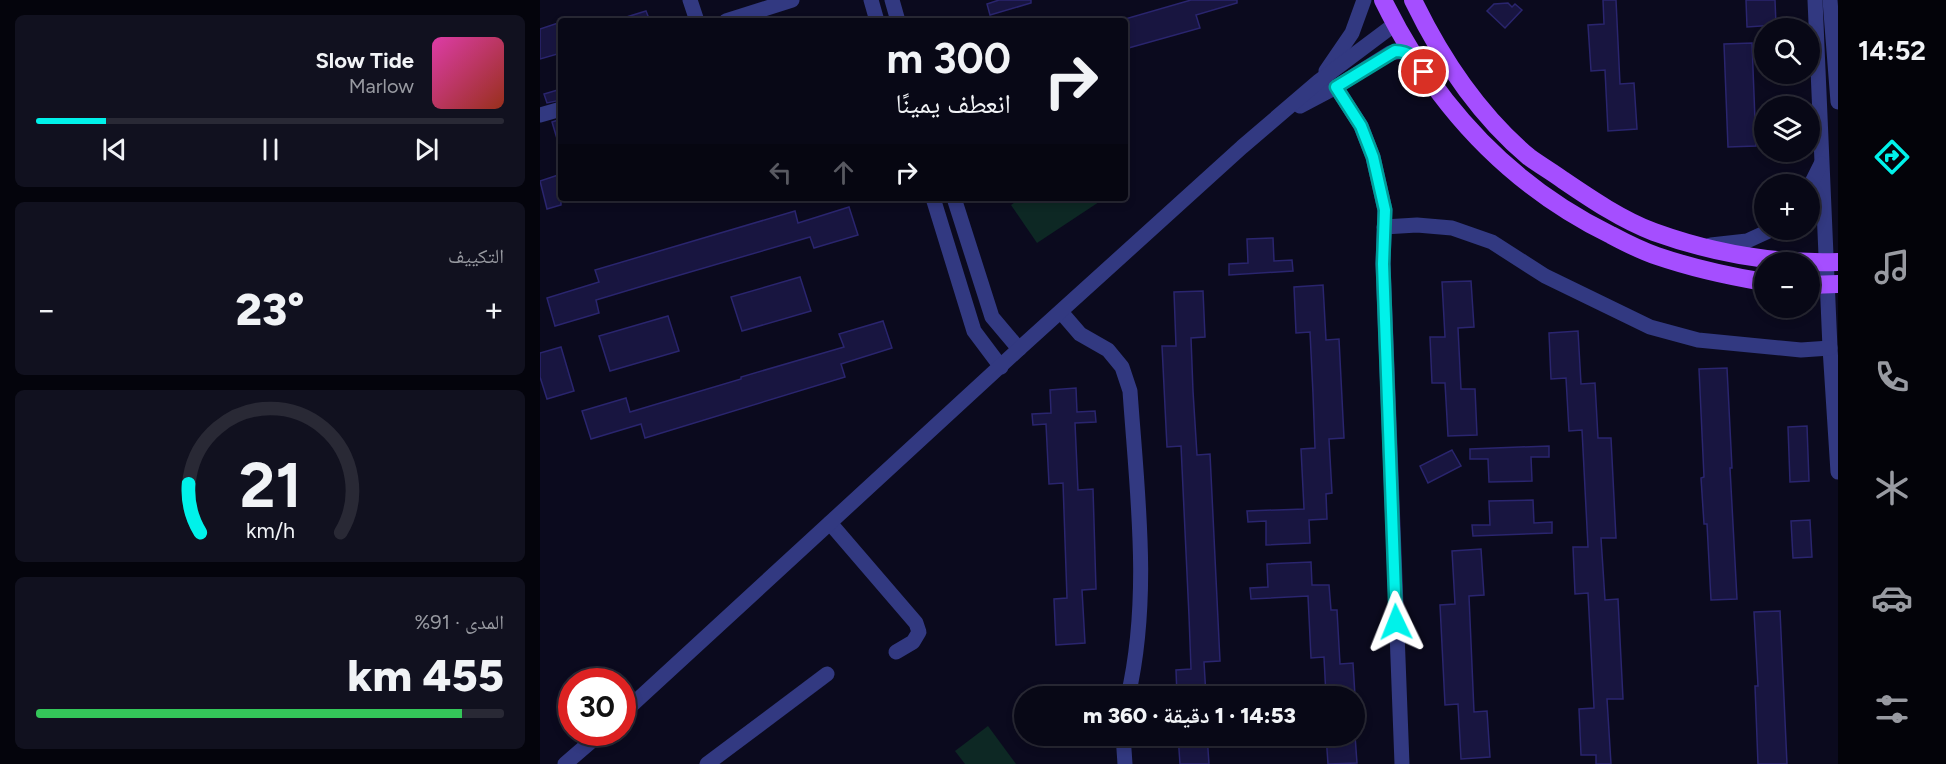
<!DOCTYPE html>
<html lang="ar">
<meta charset="utf-8">
<style>
body{margin:0;font-family:Figtree,"Noto Naskh Arabic",sans-serif;background:#11111f;color:#f1f3f6;direction:rtl;height:100vh;display:flex;flex-direction:column;font-size:22px;white-space:nowrap}
*{box-sizing:border-box;margin:0}
p{font-size:20px;color:#989aa1}
.icon{flex:none;width:33px;height:33px;fill:none;stroke:currentColor;stroke-width:2;stroke-linecap:round;stroke-linejoin:round}
.map{position:relative;flex:1;overflow:hidden;direction:ltr}
.side{display:flex;flex-direction:column;gap:15px;padding:15px;background:#04040c;width:540px}
.side>*{flex:none}
.banner{position:absolute;left:18px;top:18px;width:570px;height:183px;border-radius:6px;box-shadow:0 3px 9px #0003,0 0 0 2px #292935;direction:rtl;background:#080816;color:#f1f3f6;overflow:hidden}
.buttons{position:absolute;left:1214px;top:18px;display:grid;gap:12px}
.buttons a{display:grid;place-items:center;width:66px;height:66px;border-radius:50%;background:#080816;box-shadow:0 3px 9px #0003,0 0 0 2px #292935;font-size:30px}
.speed{position:absolute;left:18px;top:668px;display:flex;gap:12px;font-size:30px;font-weight:700;text-align:center}
.speed>*{display:grid;place-content:center;width:78px;height:78px;border-radius:50%;background:#080816;box-shadow:0 3px 9px #0003,0 0 0 2px #292935;line-height:1}
.speed .limit{border:9px solid #d22;background:#fff;color:#111}
.pin{position:absolute;display:grid;place-items:center;width:51px;height:51px;color:#fff;margin:-26px;border:3px solid #fff;border-radius:50%;box-shadow:0 2px 6px #0007}
.me{position:absolute;width:66px;margin:-33px;rotate:358deg;stroke-linejoin:round;filter:drop-shadow(0 0 4px #0008)}
.turn{display:flex;align-items:center;gap:21px;height:126px;padding:0 18px;font-size:27px}
.turn .icon{width:78px;height:78px;stroke-width:2.5}
.turn b{display:block;font-size:42px;line-height:51px}
.lanes{display:flex;align-items:center;height:57px;padding:0 18px;background:#0003;justify-content:center;gap:30px;direction:ltr}
.lanes .off{opacity:.35}
.big{font-size:45px;font-weight:800;line-height:1.1}
.side .widget{flex:1;display:flex;flex-direction:column;justify-content:center;gap:9px;min-width:0;padding:0 21px;border-radius:9px;background:#11111f}
.side .dial{align-items:center;gap:0}
.dial svg{height:156px;overflow:visible;fill:none;stroke:#292935;stroke-width:7;stroke-linecap:round;text-anchor:middle}
.dial text{fill:#f1f3f6;stroke:none}
.song{display:flex;align-items:center;gap:18px}
.cover{width:72px;height:72px;border-radius:9px;background:linear-gradient(135deg,hsl(320 70% 55%),hsl(10 70% 35%))}
.played{height:6px;border-radius:3px;background:linear-gradient(90deg,#00f2ea 15%,#292935 15%)}
.keys{display:flex;justify-content:space-around;direction:ltr}
.heat{display:flex;justify-content:space-between;align-items:center;font-size:33px;direction:ltr}
.charge{height:9px;border-radius:4px;background:linear-gradient(90deg,#34c759 91%,#292935 0)}
.trip{position:absolute;left:474px;top:686px;width:351px;height:60px;border-radius:30px;background:#080816;box-shadow:0 3px 9px #0003,0 0 0 2px #292935;font-weight:800;line-height:60px;text-align:center;direction:rtl}
main{display:flex;flex:1;min-height:0}
.tabs{display:flex;flex-direction:column;width:108px;justify-content:space-around;align-items:center;background:#030309;color:#989aa1}
.tabs .icon{width:42px;height:42px}
.tabs .on{color:#00f2ea}
.tabs b{font-size:27px;color:#f1f3f6}
.map>svg:first-child{display:block}
.green{fill:#0d2824}
.building{fill:#181540;stroke:#2a256e;stroke-width:1.5}
.lines{fill:none;stroke-linecap:round;stroke-linejoin:round}
.minor{stroke:#323981;stroke-width:15}
.major{stroke:#a54eff;stroke-width:18}
.route-casing{stroke:#009d98;stroke-width:15}
.route{stroke:#00f2ea;stroke-width:10}
</style>
<main>
<nav class="tabs">
<b>14:52</b>
<svg class="icon on" aria-label="directions" viewBox="0 0 24 24"><path d="M12 3l9 9-9 9-9-9zM9 14v-3h6M13 9l2 2-2 2"/></svg>
<svg class="icon" aria-label="music" viewBox="0 0 24 24"><path d="M9 18V5l10-2v13"/><circle cx="6" cy="18" r="3"/><circle cx="16" cy="16" r="3"/></svg>
<svg class="icon" aria-label="phone" viewBox="0 0 24 24"><path d="M5 4h4l2 5-3 2q2 4 5 5l2-3 5 2v4C11 20 4 13 5 4z"/></svg>
<svg class="icon" aria-label="climate" viewBox="0 0 24 24"><path d="M12 3v18M4 7l16 10M4 17L20 7"/></svg>
<svg class="icon" aria-label="car" viewBox="0 0 24 24"><path d="M5 17H2v-5l4-1 3-4h7l3 4 3 1v5h-3M9 17h6M6 11h13"/><circle cx="7" cy="17" r="2"/><circle cx="17" cy="17" r="2"/></svg>
<svg class="icon" aria-label="filters" viewBox="0 0 24 24"><path d="M4 7h16M4 17h16"/><circle cx="9" cy="7" r="2"/><circle cx="15" cy="17" r="2"/></svg>
</nav>
<div class="map">
<svg width="1298" height="764" viewBox="0 0 1298 764">
<rect width="100%" height="100%" fill="#0b0a1e"/>
<g class="green">
<polygon points="481,198 565,198 497,243 471,205"/>
<polygon points="448,726 476,764 425,764 415,751"/>
</g>
<g class="building">
<polygon points="459,0 491,0 491,3 450,15 447,4"/>
<polygon points="651,0 697,0 697,3 656,15 660,28 585,49 585,19"/>
<polygon points="1063,0 1076,0 1080,84 1094,83 1097,129 1068,131 1065,70 1051,71 1048,25 1064,24"/>
<polygon points="1206,0 1235,0 1236,25 1207,27"/>
<polygon points="968,3 972,7 975,4 982,10 965,28 947,11 954,4"/>
<polygon points="106,11 110,21 81,21 80,19"/>
<polygon points="21,22 21,53 0,59 0,29"/>
<polygon points="1212,43 1216,146 1188,147 1184,44"/>
<polygon points="21,89 21,100 7,103 4,94"/>
<polygon points="21,119 21,142 18,142 12,122"/>
<polygon points="21,174 21,205 7,209 0,181"/>
<polygon points="309,207 318,235 274,248 270,237 116,282 56,300 59,313 15,326 7,298 59,282 55,270 255,211 258,223"/>
<polygon points="733,238 734,261 752,260 753,271 689,275 689,264 708,263 707,239"/>
<polygon points="260,277 271,311 202,331 191,297"/>
<polygon points="931,281 934,327 918,328 921,389 935,389 937,435 908,436 905,383 892,383 890,337 905,337 902,282"/>
<polygon points="783,285 786,340 799,339 804,438 789,439 792,493 786,494 787,519 769,520 770,543 726,545 726,521 708,522 707,511 764,509 761,449 775,448 773,394 770,332 756,333 754,287"/>
<polygon points="663,291 665,337 651,338 653,391 657,455 670,454 680,661 664,662 666,696 637,696 636,670 651,669 649,616 641,446 627,447 622,346 636,346 634,292"/>
<polygon points="128,316 139,351 70,371 59,336"/>
<polygon points="343,321 352,348 301,364 305,377 105,438 101,424 51,439 42,411 86,398 90,412 201,379 201,377 304,347 299,334"/>
<polygon points="1038,331 1041,384 1055,383 1058,438 1071,438 1076,538 1061,538 1065,600 1078,599 1083,699 1067,699 1071,764 1056,764 1056,755 1041,755 1039,709 1054,708 1048,593 1035,594 1033,547 1048,547 1042,430 1029,431 1026,378 1011,379 1009,333"/>
<polygon points="21,347 34,391 7,399 0,377 0,353"/>
<polygon points="1187,368 1192,468 1190,468 1197,599 1171,600 1167,524 1164,524 1161,478 1164,477 1159,369"/>
<polygon points="536,388 537,412 555,411 556,422 535,423 538,490 553,489 556,589 542,590 545,643 516,645 514,599 527,598 523,483 509,484 506,424 493,425 492,414 511,413 510,390"/>
<polygon points="1267,426 1269,481 1250,482 1248,427"/>
<polygon points="1009,446 1009,457 991,457 992,481 949,482 948,459 930,459 930,449"/>
<polygon points="912,450 921,466 888,483 880,466"/>
<polygon points="993,500 994,523 1012,522 1012,533 933,536 932,525 950,525 949,501"/>
<polygon points="1270,520 1272,557 1253,558 1251,521"/>
<polygon points="941,549 944,595 929,596 934,712 947,711 950,757 921,759 918,704 905,705 900,605 915,604 912,551"/>
<polygon points="771,562 772,585 789,585 791,610 797,610 800,664 813,663 815,696 786,696 784,657 771,658 768,596 711,599 710,588 728,587 727,564"/>
<polygon points="1240,611 1247,764 1218,764 1215,686 1218,686 1214,612"/>
<polygon points="638,735 667,735 669,764 640,764"/>
<polygon points="786,735 815,735 817,763 788,764"/>
</g>
<g class="lines">
<g class="minor">
<polyline points="150,0 157,21"/>
<polyline points="331,0 337,21"/>
<polyline points="352,0 358,21"/>
<polyline points="1275,0 1290,348 1298,472"/>
<polyline points="1290,0 1298,102"/>
<polyline points="186,21 252,0"/>
<polyline points="786,71 812,33 824,0"/>
<polyline points="796,87 821,126 833,157 845,210 843,263 862,764"/>
<polyline points="760,106 796,87 850,53 863,51 872,55"/>
<polyline points="0,115 21,109"/>
<polyline points="1269,188 1281,164"/>
<polyline points="393,198 434,331 461,367"/>
<polyline points="414,198 452,317 479,349"/>
<polyline points="844,227 877,225 912,228 952,242 1005,276 1110,327 1158,340 1261,350 1290,348"/>
<polyline points="1171,245 1207,241 1231,230"/>
<path d="M521,312L540,334L568,350L582,367L590,391C597,492 611,597 588,696"/>
<polyline points="290,523 376,623 379,632 373,642 356,652"/>
<polyline points="82,714 479,349 702,147 779,81 855,24"/>
<polyline points="583,735 585,764"/>
<polyline points="25,764 62,732"/>
<polyline points="167,764 287,674"/>
</g>
<g class="major">
<path d="M843,0C894,104 967,184 1071,235C1086,243 1102,251 1117,256C1152,268 1188,276 1224,282"/>
<path d="M873,0C901,58 939,115 989,157C1000,165 1012,172 1023,180C1051,199 1082,220 1114,232C1172,253 1236,264 1298,262"/>
<polyline points="1269,285 1298,284"/>
</g>
</g>
<g class="lines">
<g class="route-casing">
<path id="route" d="M856,622L843,264L845,210L833,157L821,126L796,87L855,51C871,51 876,60 884,72"/>
</g>
<use href="#route" class="route"/>
</g>
</svg>
<div class="buttons">
<a><svg class="icon" aria-label="search" viewBox="0 0 24 24"><circle cx="10" cy="10" r="6"/><path d="M15 15l6 6"/></svg></a>
<a><svg class="icon" aria-label="layers" viewBox="0 0 24 24"><path d="M12 4l9 5-9 5-9-5zM3 14l9 5 9-5"/></svg></a>
<a>+</a>
<a>−</a>
</div>
<div class="speed"><div class="limit">30</div></div>
<div class="pin" style="left:884px;top:72px;background:#d93025"><svg class="icon" aria-label="arrive" viewBox="0 0 24 24"><path d="M6 21V4h12l-3 4 3 4H6"/></svg></div>
<svg class="me" style="left:856px;top:622px" viewBox="-20 -20 40 40"><path d="M0-17L14 15 0 8-14 15z" fill="#00f2ea" stroke="#fff" stroke-width="4"/></svg>
<div class="trip">14:53 · 1 دقيقة · 360 m</div>
<div class="banner">
<div class="turn"><svg class="icon" aria-label="right" viewBox="0 0 24 24"><path d="M7 20v-9h11M14 6l5 5-5 5"/></svg><div><b>300 m</b>انعطف يمينًا</div></div>
<div class="lanes"><svg class="icon off" aria-label="left" viewBox="0 0 24 24"><path d="M17 20v-9H6M10 6l-5 5 5 5"/></svg><svg class="icon off" aria-label="ahead" viewBox="0 0 24 24"><path d="M12 20V5M6 11l6-6 6 6"/></svg><svg class="icon" aria-label="right" viewBox="0 0 24 24"><path d="M7 20v-9h11M14 6l5 5-5 5"/></svg></div>
</div>
</div>
<section class="side">
<div class="widget">
<div class="song"><i class="cover"></i><div><b>Slow Tide</b><p>Marlow</p></div></div>
<div class="played"></div>
<div class="keys"><svg class="icon" aria-label="previous" viewBox="0 0 24 24"><path d="M18 5L8 12l10 7zM5 5v14"/></svg><svg class="icon" aria-label="pause" viewBox="0 0 24 24"><path d="M8 5v14M16 5v14"/></svg><svg class="icon" aria-label="next" viewBox="0 0 24 24"><path d="M6 5l10 7-10 7zM19 5v14"/></svg></div>
</div>
<div class="widget"><p>التكييف</p>
<div class="heat"><a>−</a><b class="big">23°</b><a>+</a></div>
</div>
<div class="widget dial"><svg viewBox="0 0 100 80">
<path d="M14 69A42 42 0 1 1 86 69"/>
<path d="M14 69A42 42 0 0 1 8 44" stroke="#00f2ea"/>
<text x="50" y="56" font-size="32" font-weight="700">21</text>
<text x="50" y="72" font-size="11">km/h</text>
</svg></div>
<div class="widget"><p>المدى · 91%</p><b class="big">455 km</b><div class="charge"></div></div>
</section>
</main>
